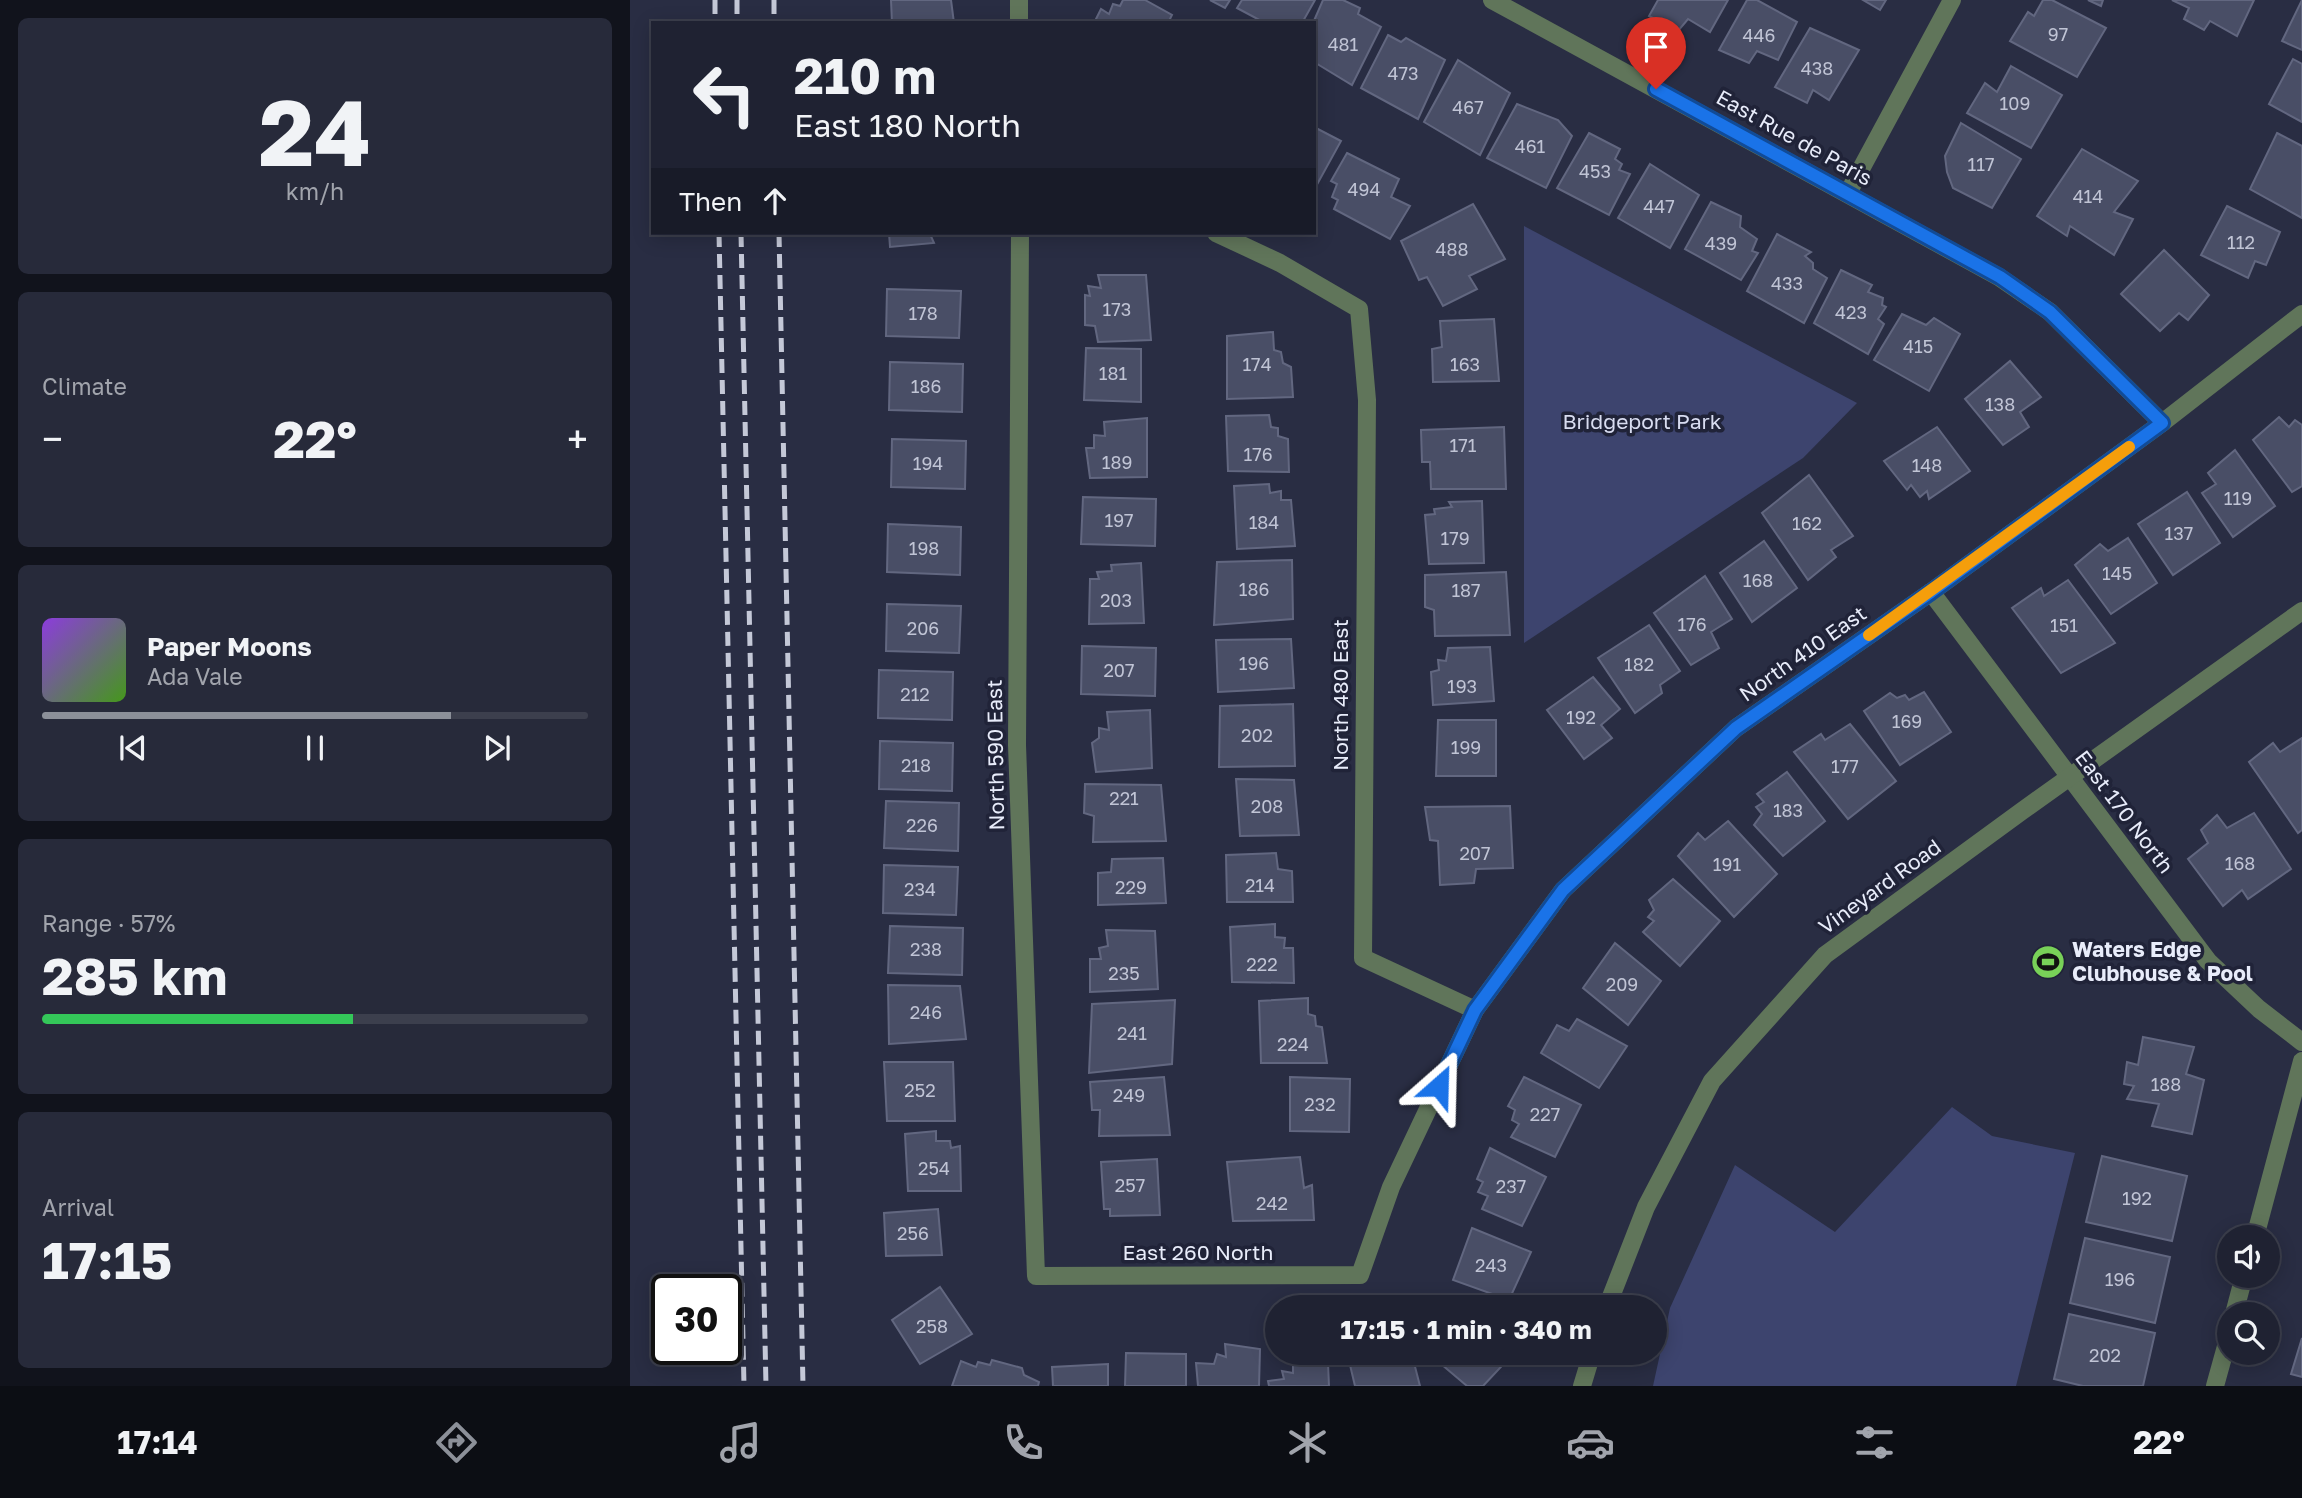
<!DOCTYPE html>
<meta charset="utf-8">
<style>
body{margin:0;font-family:"Golos Text",sans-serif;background:#272a3a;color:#f1f3f6;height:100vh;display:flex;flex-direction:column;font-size:26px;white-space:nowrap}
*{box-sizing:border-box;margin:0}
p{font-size:23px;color:#a1a4ac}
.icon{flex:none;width:38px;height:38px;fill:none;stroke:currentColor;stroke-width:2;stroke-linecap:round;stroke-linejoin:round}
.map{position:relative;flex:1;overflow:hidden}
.sheet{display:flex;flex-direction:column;gap:18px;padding:18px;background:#11131c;width:630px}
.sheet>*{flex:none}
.guide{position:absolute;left:21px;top:21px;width:665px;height:214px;border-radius:0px;box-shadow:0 4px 18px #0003,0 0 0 2px #3c3f4d;background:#1f2232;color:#f1f3f6;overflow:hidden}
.controls{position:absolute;left:1587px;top:1225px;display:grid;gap:14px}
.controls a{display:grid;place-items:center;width:63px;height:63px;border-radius:50%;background:#1f2232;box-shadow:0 4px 18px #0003,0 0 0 2px #3c3f4d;font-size:35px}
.speed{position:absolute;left:21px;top:1274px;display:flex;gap:14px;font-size:35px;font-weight:700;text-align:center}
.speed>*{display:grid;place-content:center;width:91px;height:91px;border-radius:50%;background:#1f2232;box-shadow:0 4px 18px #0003,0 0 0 2px #3c3f4d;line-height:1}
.speed .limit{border:4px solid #111;border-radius:10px;background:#fff;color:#111}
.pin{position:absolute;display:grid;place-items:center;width:60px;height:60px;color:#fff;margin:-72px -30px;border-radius:50% 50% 50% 0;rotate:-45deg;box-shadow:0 0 7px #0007}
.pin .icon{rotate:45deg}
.me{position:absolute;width:77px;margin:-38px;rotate:25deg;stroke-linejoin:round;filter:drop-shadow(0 0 5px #0008)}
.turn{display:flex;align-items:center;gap:24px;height:147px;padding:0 28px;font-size:32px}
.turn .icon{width:91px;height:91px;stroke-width:2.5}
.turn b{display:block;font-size:49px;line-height:60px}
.then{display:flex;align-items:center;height:66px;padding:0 28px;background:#0003;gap:14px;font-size:26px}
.big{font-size:52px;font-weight:700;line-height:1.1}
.sheet .card{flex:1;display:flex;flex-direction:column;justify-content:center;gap:10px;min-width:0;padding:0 24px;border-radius:10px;background:#272a3a}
.sheet .dial{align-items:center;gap:0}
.dial b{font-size:91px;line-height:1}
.song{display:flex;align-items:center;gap:21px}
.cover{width:84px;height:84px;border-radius:10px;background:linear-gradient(135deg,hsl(270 70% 55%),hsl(100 70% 35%))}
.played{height:7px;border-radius:4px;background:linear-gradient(90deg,#8c9099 75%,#3c3f4d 75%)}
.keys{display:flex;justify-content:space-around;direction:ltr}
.heat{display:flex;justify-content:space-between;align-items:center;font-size:38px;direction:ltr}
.charge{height:10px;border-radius:5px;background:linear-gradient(90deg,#34c759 57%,#3c3f4d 0)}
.trip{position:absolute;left:635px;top:1295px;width:402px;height:70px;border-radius:35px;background:#1f2232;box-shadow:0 4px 18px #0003,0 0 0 2px #3c3f4d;font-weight:700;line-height:70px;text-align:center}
.tab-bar{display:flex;height:112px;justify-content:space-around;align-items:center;background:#0c0e14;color:#a1a4ac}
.tab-bar .icon{width:49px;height:49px}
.tab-bar .active{color:#8c9099}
.tab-bar b{font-size:32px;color:#f1f3f6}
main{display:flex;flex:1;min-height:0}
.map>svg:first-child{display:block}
.green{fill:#3d446e}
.building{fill:#494e66;stroke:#626780;stroke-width:2}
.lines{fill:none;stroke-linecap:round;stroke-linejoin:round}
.minor{stroke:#60755a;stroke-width:18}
.tertiary{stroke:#60755a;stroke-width:18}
.rail{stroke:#c4c8d7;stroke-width:5;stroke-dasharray:14 7;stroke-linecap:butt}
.route-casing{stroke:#114b97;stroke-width:18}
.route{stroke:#1a73e8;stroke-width:12}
.slow{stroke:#f59e0b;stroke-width:12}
.labels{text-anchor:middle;stroke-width:7;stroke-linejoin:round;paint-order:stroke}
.number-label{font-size:18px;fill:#c0c4d5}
.street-label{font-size:21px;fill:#e8ecfa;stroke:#202338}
.park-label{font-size:21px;fill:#d8dcf0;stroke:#202338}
.poi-label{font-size:21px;font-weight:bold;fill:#e8ecfa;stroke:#202338;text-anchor:start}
</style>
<main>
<section class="sheet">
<div class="card dial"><b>24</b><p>km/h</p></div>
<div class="card"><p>Climate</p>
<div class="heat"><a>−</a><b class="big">22°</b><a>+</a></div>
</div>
<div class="card">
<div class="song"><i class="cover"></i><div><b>Paper Moons</b><p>Ada Vale</p></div></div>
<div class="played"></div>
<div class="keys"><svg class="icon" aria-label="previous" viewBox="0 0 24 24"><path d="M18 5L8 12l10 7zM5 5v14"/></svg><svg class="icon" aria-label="pause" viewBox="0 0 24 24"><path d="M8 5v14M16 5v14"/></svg><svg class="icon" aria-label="next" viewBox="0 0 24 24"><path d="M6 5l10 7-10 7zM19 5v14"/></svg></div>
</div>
<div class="card"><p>Range · 57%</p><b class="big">285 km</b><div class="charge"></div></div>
<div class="card"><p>Arrival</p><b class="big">17:15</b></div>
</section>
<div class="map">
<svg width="1672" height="1386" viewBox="0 0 1672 1386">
<rect width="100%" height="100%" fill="#292d43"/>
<g class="green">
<polygon points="894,226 1227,403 1173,458 894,643"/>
<polygon points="1322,1107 1362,1136 1445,1153 1386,1386 1023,1386 1040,1308 1105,1165 1205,1232"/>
</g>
<g class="building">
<polygon points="261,0 321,0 324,23 262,23"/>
<polygon points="493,0 515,0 542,15 538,23 464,23 471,9 479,14 483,4 490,6"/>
<polygon points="580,0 600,0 595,8"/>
<polygon points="612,0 685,0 672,23 635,23 607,8"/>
<polygon points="693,0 713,0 730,8 728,14 751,27 722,85 684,62 683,23"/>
<polygon points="1028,0 1098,0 1080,32 1058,19 1048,31 1019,16"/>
<polygon points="1117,0 1127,0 1167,22 1148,60 1127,51 1119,63 1089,50"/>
<polygon points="1233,0 1256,0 1250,10"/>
<polygon points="1413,0 1422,0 1476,28 1447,77 1380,41 1398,12 1404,16"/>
<polygon points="1458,0 1473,0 1471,6"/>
<polygon points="1542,0 1624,0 1607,36 1580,21 1574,30 1554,19 1559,8"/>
<polygon points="1672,0 1672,50 1652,41"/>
<polygon points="1180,28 1229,50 1199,100 1183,90 1177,103 1145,87"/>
<polygon points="758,35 771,42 776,38 815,60 788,119 731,88"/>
<polygon points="1663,59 1672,64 1672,122 1639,104"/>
<polygon points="828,60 880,93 850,155 794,122"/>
<polygon points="1381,66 1432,95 1401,148 1337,113 1355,83 1367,92"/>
<polygon points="887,104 928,120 942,136 916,188 857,158"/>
<polygon points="1331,123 1391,159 1362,208 1323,188 1317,172 1315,156"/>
<polygon points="684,127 711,141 684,190"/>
<polygon points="959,133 990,149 985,159 992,164 989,170 1000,174 979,215 927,188"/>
<polygon points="1647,133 1672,146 1672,218 1620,189"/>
<polygon points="1452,149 1508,181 1484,212 1503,219 1484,255 1440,226 1437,236 1407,216"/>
<polygon points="717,153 769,179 761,197 780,206 760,239 704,209 708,200 702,197 707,184 701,181"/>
<polygon points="1020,164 1069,195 1040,248 988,218"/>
<polygon points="1081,202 1111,216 1110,227 1127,239 1122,251 1128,253 1111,280 1055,249"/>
<polygon points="843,204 875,259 839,276 847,289 813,306 797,277 789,280 771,241"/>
<polygon points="1597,206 1650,232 1636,265 1625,261 1618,278 1571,255"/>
<polygon points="259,233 310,233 300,234 304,243 260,247"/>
<polygon points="1147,234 1181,252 1175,256 1183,263 1183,269 1197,278 1174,323 1117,291"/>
<polygon points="1534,250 1579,295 1558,320 1549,313 1530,331 1491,294"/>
<polygon points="1211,270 1242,285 1238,292 1253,298 1252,305 1256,307 1248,319 1254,324 1238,354 1184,323"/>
<polygon points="468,275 516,275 521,340 468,342 465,326 455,325 455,295 460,296 458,286 471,288"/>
<polygon points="257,289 331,291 329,338 256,336"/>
<polygon points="1272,314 1296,325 1304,318 1330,334 1299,391 1244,360"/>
<polygon points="864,319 869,381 803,382 802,349 812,347 810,321"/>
<polygon points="643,332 644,350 651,352 653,363 661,367 663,397 597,399 597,336"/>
<polygon points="456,348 511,349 511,402 454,400"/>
<polygon points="1380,361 1411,397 1390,412 1399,427 1373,445 1335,399"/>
<polygon points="260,362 333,364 332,412 259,410"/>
<polygon points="639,415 641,427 648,428 648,436 658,439 659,472 598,471 596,416"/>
<polygon points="1649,417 1659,427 1665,420 1672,425 1672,486 1662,492 1623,440"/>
<polygon points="517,418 517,477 460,478 456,448 464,448 464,435 475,436 474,422"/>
<polygon points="874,427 876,489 801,489 800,462 792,462 791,430"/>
<polygon points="1307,427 1340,471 1299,499 1297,491 1290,497 1281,485 1277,490 1254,461"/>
<polygon points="262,439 336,441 335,489 261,487"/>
<polygon points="1605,450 1645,506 1603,537 1572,493 1586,484 1578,473"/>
<polygon points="1179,475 1223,536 1201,550 1206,557 1178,580 1132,513"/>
<polygon points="639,484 640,493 651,491 651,500 661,500 665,546 607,549 604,486"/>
<polygon points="1557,492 1590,543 1543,575 1508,524"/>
<polygon points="453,497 526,499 525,546 451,544"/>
<polygon points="852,501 854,563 799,564 795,515 805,514 804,509 822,507 819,502"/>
<polygon points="258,524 331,527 330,575 257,572"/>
<polygon points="1498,538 1527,583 1481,614 1445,565 1470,544 1478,551"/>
<polygon points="1134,541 1167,588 1122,622 1090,573"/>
<polygon points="662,560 663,619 584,625 587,562"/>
<polygon points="511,563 514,623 459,624 460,579 469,579 467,572 482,571 481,565"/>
<polygon points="876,572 880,635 805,636 804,610 795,607 795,575"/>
<polygon points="1075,576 1102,619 1081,632 1089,648 1061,665 1024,613"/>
<polygon points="1438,580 1485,643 1431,673 1382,608 1411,588 1414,596"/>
<polygon points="257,604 331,606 329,653 256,651"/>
<polygon points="1019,625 1050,671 1030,685 1032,693 1005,713 968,658"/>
<polygon points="661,639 664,688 588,692 586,640"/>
<polygon points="452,646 526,648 525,696 451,694"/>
<polygon points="860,647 864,701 803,705 801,672 809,670 808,660 816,661 818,648"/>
<polygon points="249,670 323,672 322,720 248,718"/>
<polygon points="963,677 990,709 971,725 982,738 954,759 917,710"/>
<polygon points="1294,692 1321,732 1270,765 1234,711 1260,693 1267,698 1275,695 1279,700"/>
<polygon points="663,704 665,766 589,767 590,706"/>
<polygon points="520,710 522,768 466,772 462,743 469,738 469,728 479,730 477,712"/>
<polygon points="808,720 866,720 866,776 806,776"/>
<polygon points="1220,724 1266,781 1218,819 1164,752 1191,734 1195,740"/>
<polygon points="1672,738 1672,830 1668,833 1619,762 1643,743 1650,752"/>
<polygon points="250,741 323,743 322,791 249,789"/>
<polygon points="1157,772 1195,821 1153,856 1124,825 1132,814 1126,807 1134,802 1127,794"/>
<polygon points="606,779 664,780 669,835 610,836"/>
<polygon points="455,784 531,785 536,841 463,842 464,816 454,813"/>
<polygon points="256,801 329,803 328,851 254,848"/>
<polygon points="880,806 883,868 846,869 844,883 810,885 808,841 800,840 795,807"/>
<polygon points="1624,813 1661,869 1618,899 1612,890 1593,906 1558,859 1578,843 1571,830 1587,815 1597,828"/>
<polygon points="1098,821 1147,874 1104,917 1048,856 1068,833 1075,840"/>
<polygon points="646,853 648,869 662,871 663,902 597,902 596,855"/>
<polygon points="533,858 536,903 468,905 468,873 481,872 482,859"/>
<polygon points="254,865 328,867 326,915 253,913"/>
<polygon points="1043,879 1090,921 1050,966 1013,932 1024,921 1018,917 1024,910 1019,900"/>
<polygon points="645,924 645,937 655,938 654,948 663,948 664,983 602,982 600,927"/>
<polygon points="260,926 333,928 332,975 258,973"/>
<polygon points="476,930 525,931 528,989 460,992 460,959 471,959 469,948 478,946"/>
<polygon points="985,943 1031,981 998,1025 953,988"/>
<polygon points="258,985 330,986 336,1039 259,1044"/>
<polygon points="678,998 678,1014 685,1016 686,1026 692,1027 697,1063 631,1063 629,1001"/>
<polygon points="545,1000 542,1064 459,1073 462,1004"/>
<polygon points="947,1019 997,1046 969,1088 911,1053 927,1025 939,1031"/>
<polygon points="1513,1037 1564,1047 1556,1074 1574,1080 1562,1134 1522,1126 1529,1104 1497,1099 1504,1086 1494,1084 1497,1062 1508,1065"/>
<polygon points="254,1062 323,1062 325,1121 257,1121"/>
<polygon points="534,1077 540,1135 469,1136 470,1110 462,1110 460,1082"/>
<polygon points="660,1077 720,1079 719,1132 660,1131"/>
<polygon points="894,1077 951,1105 925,1157 881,1137 889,1124 882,1120 885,1110 878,1106"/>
<polygon points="306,1131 306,1141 320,1141 321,1148 330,1146 331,1191 278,1191 275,1134"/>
<polygon points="860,1148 916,1177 892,1226 852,1209 858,1196 848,1192 853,1182 847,1179"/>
<polygon points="1472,1156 1557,1176 1542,1241 1456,1222"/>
<polygon points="670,1157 674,1188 682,1185 684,1220 603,1221 597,1162"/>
<polygon points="527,1159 530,1215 480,1216 480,1209 474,1209 471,1162"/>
<polygon points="308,1209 312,1255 256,1256 254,1213"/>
<polygon points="842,1228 901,1252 879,1300 823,1280"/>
<polygon points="1455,1238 1540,1257 1525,1323 1440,1303"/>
<polygon points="310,1287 342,1334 290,1364 262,1320"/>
<polygon points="828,1298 838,1307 821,1307"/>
<polygon points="1439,1314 1525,1333 1513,1386 1453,1386 1424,1379"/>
<polygon points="1672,1338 1672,1377 1661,1374"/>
<polygon points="595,1344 630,1349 629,1386 568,1386 566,1363 584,1364 587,1354 596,1357"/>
<polygon points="496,1353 556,1354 556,1386 495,1386"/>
<polygon points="798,1353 884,1353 853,1386 837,1386"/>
<polygon points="782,1355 790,1386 725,1386 720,1365 752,1356 755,1362"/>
<polygon points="362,1360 392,1368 394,1375 409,1382 408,1386 322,1386 331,1361 346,1367 348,1362 360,1365"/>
<polygon points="663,1360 698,1363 699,1386 639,1386 638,1381 654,1379 652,1371 663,1373"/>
<polygon points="478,1364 478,1386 423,1386 422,1367"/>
</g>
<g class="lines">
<g class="minor">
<polyline points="389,0 389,23"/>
<polyline points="862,0 1369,277 1420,312 1532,423"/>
<polyline points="1218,193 1322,0"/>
<polyline points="390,233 387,745 406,1276 730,1275 761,1187 845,1010 933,890 1106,728 1301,592 1532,423 1672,314"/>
<polyline points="586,233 650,263 729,309 737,400 733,958 845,1010"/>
<polyline points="1301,592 1578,961 1629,1009 1672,1042"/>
<polyline points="1625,1237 1672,1061"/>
<polyline points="1604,1314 1614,1276"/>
<polyline points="1585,1386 1600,1332"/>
</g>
<g class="tertiary">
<polyline points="977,1307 1016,1207 1082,1081 1195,955 1392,811 1672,611"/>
<polyline points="952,1386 962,1353"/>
</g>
<g class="rail">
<polyline points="85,0 85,23"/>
<polyline points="107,0 107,23"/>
<polyline points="144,0 144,23"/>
<polyline points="89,233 114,1386"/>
<polyline points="111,233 136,1386"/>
<polyline points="149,233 173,1386"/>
</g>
</g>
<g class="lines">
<g class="route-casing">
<polyline id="route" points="809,1086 845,1010 933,890 1106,728 1301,592 1532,423 1420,312 1370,277 1026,89"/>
</g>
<use href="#route" class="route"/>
<polyline class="slow" points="1239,635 1499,447"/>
</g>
<defs>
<g id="stadium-disc" transform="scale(1.75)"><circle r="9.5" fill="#78d158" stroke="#202338"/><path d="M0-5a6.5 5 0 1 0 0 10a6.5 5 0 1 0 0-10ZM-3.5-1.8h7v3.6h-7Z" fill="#111"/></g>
</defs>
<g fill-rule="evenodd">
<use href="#stadium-disc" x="1418" y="962"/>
</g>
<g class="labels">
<g class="number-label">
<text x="1428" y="41">97</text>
<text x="1129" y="42">446</text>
<text x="713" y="51">481</text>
<text x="1187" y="75">438</text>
<text x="773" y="80">473</text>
<text x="1385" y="110">109</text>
<text x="838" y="114">467</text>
<text x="900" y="153">461</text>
<text x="1351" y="171">117</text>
<text x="965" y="178">453</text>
<text x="734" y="196">494</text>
<text x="1458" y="203">414</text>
<text x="1029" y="213">447</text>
<text x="1611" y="249">112</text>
<text x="1091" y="250">439</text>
<text x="822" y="256">488</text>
<text x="1157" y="290">433</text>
<text x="487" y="316">173</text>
<text x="1221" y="319">423</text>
<text x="293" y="320">178</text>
<text x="1288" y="353">415</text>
<text x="627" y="371">174</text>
<text x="835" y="371">163</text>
<text x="483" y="380">181</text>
<text x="296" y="393">186</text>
<text x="1370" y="411">138</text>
<text x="833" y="452">171</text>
<text x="628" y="461">176</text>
<text x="487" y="469">189</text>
<text x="298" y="470">194</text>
<text x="1297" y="472">148</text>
<text x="1608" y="505">119</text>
<text x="489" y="527">197</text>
<text x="634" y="529">184</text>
<text x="1177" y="530">162</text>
<text x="1549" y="540">137</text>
<text x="825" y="545">179</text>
<text x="294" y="555">198</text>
<text x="1487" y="580">145</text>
<text x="1128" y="587">168</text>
<text x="624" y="596">186</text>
<text x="836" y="597">187</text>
<text x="486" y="607">203</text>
<text x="1062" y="631">176</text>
<text x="1434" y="632">151</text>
<text x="293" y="635">206</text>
<text x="624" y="670">196</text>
<text x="1009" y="671">182</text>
<text x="489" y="677">207</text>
<text x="832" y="693">193</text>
<text x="285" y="701">212</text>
<text x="951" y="724">192</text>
<text x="1277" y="728">169</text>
<text x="627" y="742">202</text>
<text x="836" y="754">199</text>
<text x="286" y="772">218</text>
<text x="1215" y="773">177</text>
<text x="494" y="805">221</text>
<text x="637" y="813">208</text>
<text x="1158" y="817">183</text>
<text x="292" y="832">226</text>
<text x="845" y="860">207</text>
<text x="1610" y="870">168</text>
<text x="1097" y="871">191</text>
<text x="630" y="892">214</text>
<text x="501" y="894">229</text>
<text x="290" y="896">234</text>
<text x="296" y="956">238</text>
<text x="632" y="971">222</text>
<text x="494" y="980">235</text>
<text x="992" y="991">209</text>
<text x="296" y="1019">246</text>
<text x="502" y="1040">241</text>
<text x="663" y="1051">224</text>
<text x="1536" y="1091">188</text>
<text x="290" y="1097">252</text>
<text x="499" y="1102">249</text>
<text x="690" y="1111">232</text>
<text x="915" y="1121">227</text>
<text x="304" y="1175">254</text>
<text x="500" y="1192">257</text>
<text x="881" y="1193">237</text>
<text x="1507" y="1205">192</text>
<text x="642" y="1210">242</text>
<text x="283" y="1240">256</text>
<text x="861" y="1272">243</text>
<text x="1490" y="1286">196</text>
<text x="302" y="1333">258</text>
<text x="1475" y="1362">202</text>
</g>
<g class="street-label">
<text transform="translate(1164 138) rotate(29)" y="7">East Rue de Paris</text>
<text transform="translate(1173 654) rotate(-35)" y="7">North 410 East</text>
<text transform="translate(711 695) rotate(-90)" y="7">North 480 East</text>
<text transform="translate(366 755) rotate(-91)" y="7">North 590 East</text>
<text transform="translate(1494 812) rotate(53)" y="7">East 170 North</text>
<text transform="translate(1250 887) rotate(-36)" y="7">Vineyard Road</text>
<text x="568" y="1260">East 260 North</text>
</g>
<g class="park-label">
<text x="1012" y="429">Bridgeport Park</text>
</g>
<g class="poi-label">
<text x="1442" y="957">Waters Edge<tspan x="1442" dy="24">Clubhouse &amp; Pool</tspan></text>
</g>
</g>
</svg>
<div class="controls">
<a><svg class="icon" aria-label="sound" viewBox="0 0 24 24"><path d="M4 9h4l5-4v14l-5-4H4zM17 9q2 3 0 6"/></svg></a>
<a><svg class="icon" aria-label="search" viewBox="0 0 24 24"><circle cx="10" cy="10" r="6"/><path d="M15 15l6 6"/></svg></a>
</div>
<div class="speed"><div class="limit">30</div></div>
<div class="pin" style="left:1026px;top:89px;background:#d93025"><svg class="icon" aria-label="arrive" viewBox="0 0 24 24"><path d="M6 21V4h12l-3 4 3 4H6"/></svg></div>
<svg class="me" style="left:809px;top:1086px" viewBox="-20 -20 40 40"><path d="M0-17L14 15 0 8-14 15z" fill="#1a73e8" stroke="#fff" stroke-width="4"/></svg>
<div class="trip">17:15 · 1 min · 340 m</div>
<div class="guide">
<div class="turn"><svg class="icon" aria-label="left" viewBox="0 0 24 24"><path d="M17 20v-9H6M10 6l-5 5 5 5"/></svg><div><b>210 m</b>East 180 North</div></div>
<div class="then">Then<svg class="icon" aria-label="ahead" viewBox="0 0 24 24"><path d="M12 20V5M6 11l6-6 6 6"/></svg></div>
</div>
</div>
</main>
<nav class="tab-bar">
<b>17:14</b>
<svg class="icon active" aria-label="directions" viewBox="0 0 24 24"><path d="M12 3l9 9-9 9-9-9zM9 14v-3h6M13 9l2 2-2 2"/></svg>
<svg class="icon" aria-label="music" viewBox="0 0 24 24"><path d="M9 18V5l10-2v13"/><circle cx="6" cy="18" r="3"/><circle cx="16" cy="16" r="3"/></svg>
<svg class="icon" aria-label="phone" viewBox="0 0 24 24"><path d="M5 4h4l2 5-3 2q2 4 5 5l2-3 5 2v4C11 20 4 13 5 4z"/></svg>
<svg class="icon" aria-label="climate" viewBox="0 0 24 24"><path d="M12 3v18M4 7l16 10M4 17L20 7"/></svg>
<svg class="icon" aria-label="car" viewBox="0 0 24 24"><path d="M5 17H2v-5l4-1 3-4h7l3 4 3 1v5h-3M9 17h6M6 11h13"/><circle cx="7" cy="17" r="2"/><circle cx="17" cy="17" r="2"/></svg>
<svg class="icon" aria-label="filters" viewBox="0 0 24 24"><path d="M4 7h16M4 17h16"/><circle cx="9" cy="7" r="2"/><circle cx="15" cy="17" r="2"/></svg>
<b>22°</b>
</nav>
